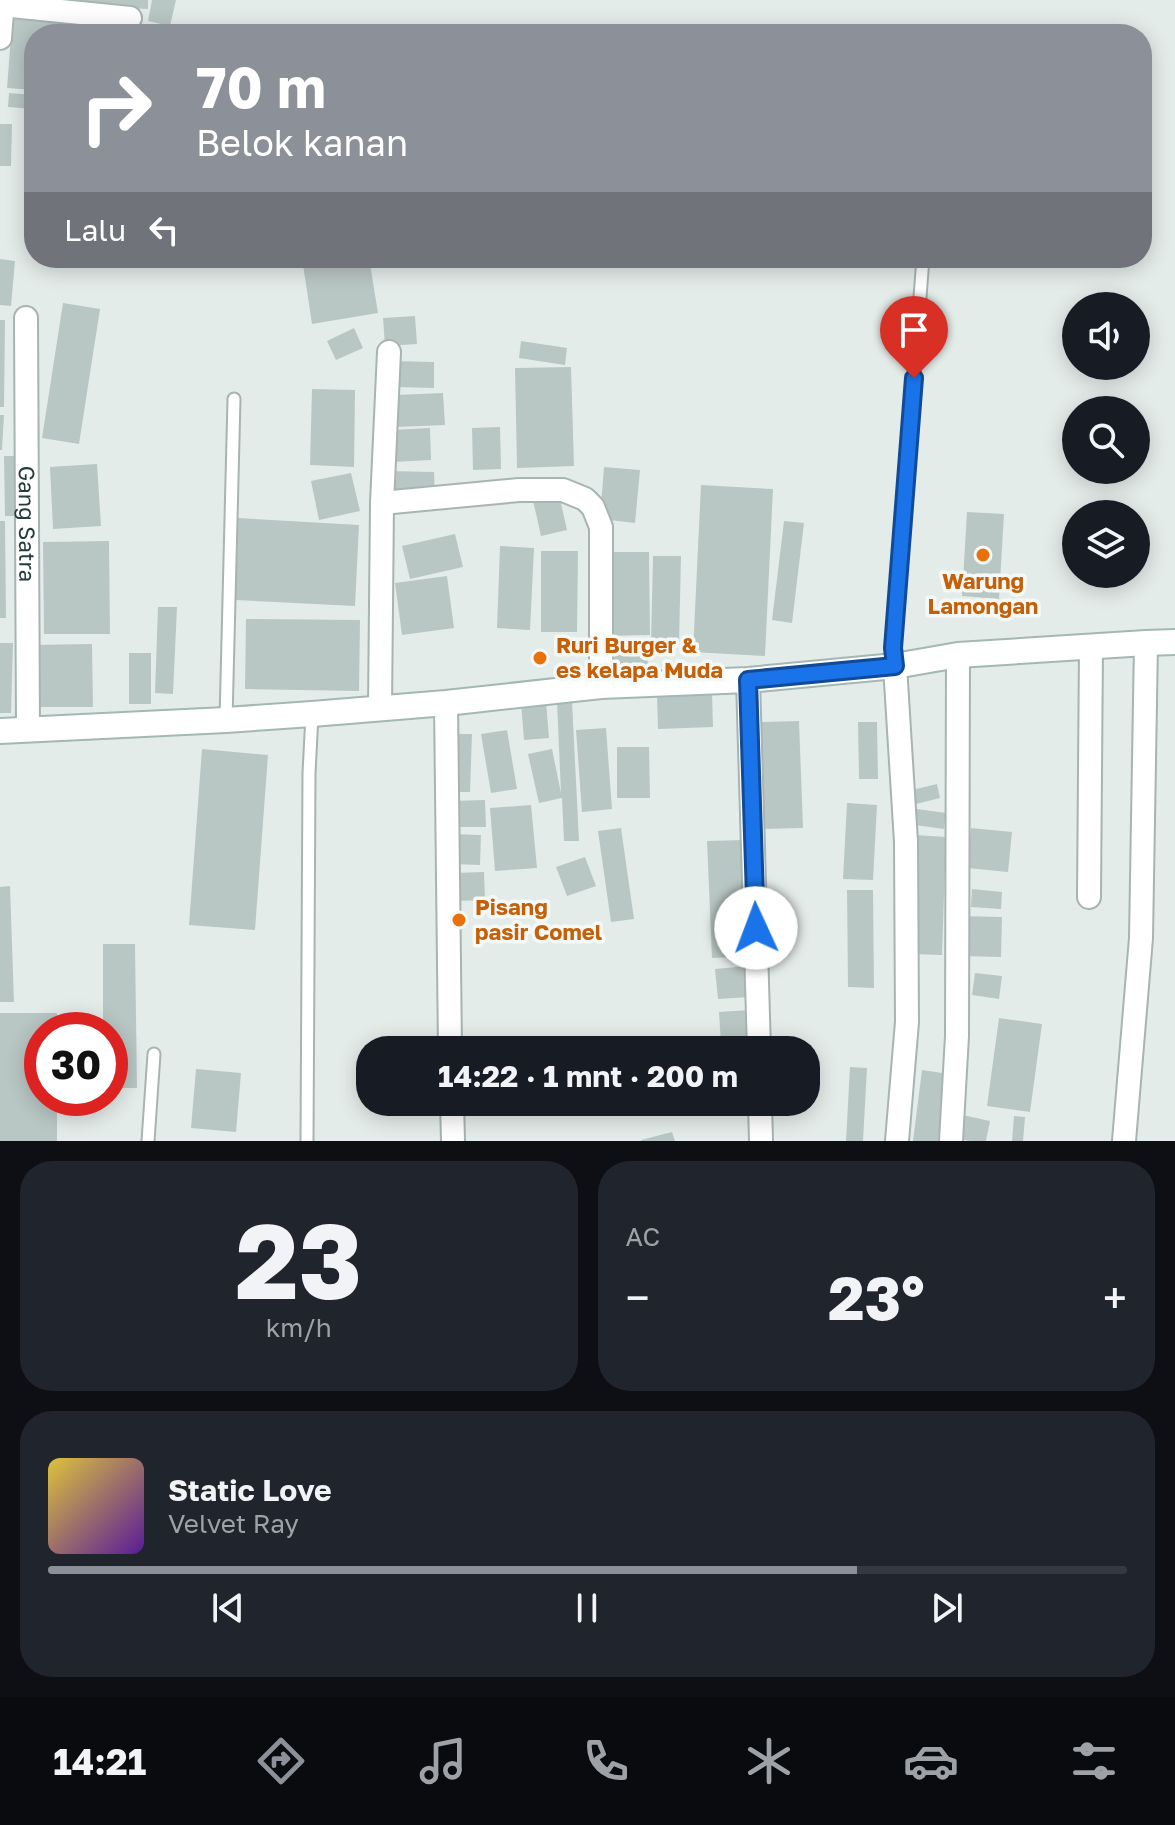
<!DOCTYPE html>
<html lang="id">
<meta charset="utf-8">
<style>
body{margin:0;font-family:"Golos Text",sans-serif;background:#20242c;color:#f1f3f6;height:100vh;display:flex;flex-direction:column;font-size:30px;white-space:nowrap}
*{box-sizing:border-box;margin:0}
p{font-size:26px;color:#9ea1a6}
.icon{flex:none;width:44px;height:44px;fill:none;stroke:currentColor;stroke-width:2;stroke-linecap:round;stroke-linejoin:round}
.map{position:relative;height:1141px;overflow:hidden}
.sheet{display:flex;flex-direction:column;gap:20px;padding:20px;background:#0d0f14;flex:1}
.sheet>*{flex:none}
.hud{position:absolute;left:24px;top:24px;width:1128px;height:244px;border-radius:32px;box-shadow:0 4px 20px #0003;background:#8c9099;color:#fff;overflow:hidden}
.buttons{position:absolute;left:1062px;top:292px;display:grid;gap:16px}
.buttons a{display:grid;place-items:center;width:88px;height:88px;border-radius:50%;background:#171b24;box-shadow:0 4px 20px #0003;font-size:40px}
.speed{position:absolute;left:24px;top:1012px;display:flex;gap:16px;font-size:40px;font-weight:700;text-align:center}
.speed>*{display:grid;place-content:center;width:104px;height:104px;border-radius:50%;background:#171b24;box-shadow:0 4px 20px #0003;line-height:1}
.speed .limit{border:12px solid #d22;background:#fff;color:#111}
.pin{position:absolute;display:grid;place-items:center;width:68px;height:68px;color:#fff;margin:-82px -34px;border-radius:50% 50% 50% 0;rotate:-45deg;box-shadow:0 0 8px #0007}
.pin .icon{rotate:45deg}
.me{position:absolute;width:88px;margin:-44px;rotate:358deg;stroke-linejoin:round;filter:drop-shadow(0 0 6px #0008)}
.turn{display:flex;align-items:center;gap:28px;height:168px;padding:0 40px;font-size:36px}
.turn .icon{width:104px;height:104px;stroke-width:2.5}
.turn b{display:block;font-size:56px;line-height:68px}
.then{display:flex;align-items:center;height:76px;padding:0 40px;background:#0003;gap:16px;font-size:30px}
.big{font-size:60px;font-weight:700;line-height:1.1}
.sheet .card{flex:1;display:flex;flex-direction:column;justify-content:center;gap:12px;min-width:0;padding:0 28px;border-radius:32px;background:#20242c}
.sheet .dial{align-items:center;gap:0}
.dial b{font-size:104px;line-height:1}
.song{display:flex;align-items:center;gap:24px}
.cover{width:96px;height:96px;border-radius:12px;background:linear-gradient(135deg,hsl(50 70% 55%),hsl(270 70% 35%))}
.played{height:8px;border-radius:4px;background:linear-gradient(90deg,#8c9099 75%,#363941 75%)}
.keys{display:flex;justify-content:space-around;direction:ltr}
.heat{display:flex;justify-content:space-between;align-items:center;font-size:44px;direction:ltr}
.sheet .tiles{flex:1;display:grid;gap:20px;grid-template-columns:1fr 1fr}
.card:last-child{grid-column:span 2}
.trip{position:absolute;left:356px;top:1036px;width:464px;height:80px;border-radius:32px;background:#171b24;box-shadow:0 4px 20px #0003;font-weight:700;line-height:80px;text-align:center}
.tabs{display:flex;height:128px;justify-content:space-around;align-items:center;background:#090b0e;color:#9ea1a6}
.tabs .icon{width:56px;height:56px}
.tabs .selected{color:#8c9099}
.tabs b{font-size:36px;color:#f1f3f6}
.map>svg:first-child{display:block}
.building{fill:#b9c7c4}
.lines{fill:none;stroke-linecap:round;stroke-linejoin:round}
.lane-casing{stroke:#a7b4b2;stroke-width:15}
.street-casing{stroke:#a7b4b2;stroke-width:26}
.secondary-casing{stroke:#a3b7b4;stroke-width:28}
.lane{stroke:#fff;stroke-width:11}
.street{stroke:#fff;stroke-width:22}
.secondary{stroke:#fff;stroke-width:24}
.route-casing{stroke:#114b97;stroke-width:20}
.route{stroke:#1a73e8;stroke-width:14}
.food-dot{fill:#e8710a;stroke:#f4f9f7;stroke-width:3}
.labels{text-anchor:middle;stroke-width:7;stroke-linejoin:round;paint-order:stroke}
.street-label{font-size:22px;fill:#253c3b;stroke:#f4f9f7}
.food-label{font-size:22px;font-weight:bold;fill:#c56008;stroke:#f4f9f7;text-anchor:start}
</style>
<div class="map">
<svg width="1175" height="1141" viewBox="0 0 1175 1141">
<rect width="100%" height="100%" fill="#e4ecea"/>
<g class="building">
<polygon points="56,0 148,0 148,9 56,4"/>
<polygon points="152,0 176,0 170,26 148,21"/>
<polygon points="13,11 60,15 58,34 34,34 34,90 7,88"/>
<polygon points="427,24 464,33 464,34 424,34"/>
<polygon points="61,25 107,28 107,34 60,34"/>
<polygon points="114,26 185,29 185,34 114,34"/>
<polygon points="9,93 34,95 34,109 8,107"/>
<polygon points="0,124 12,124 11,166 0,166"/>
<polygon points="302,258 369,258 378,313 312,324"/>
<polygon points="0,259 15,261 11,306 0,305"/>
<polygon points="63,303 100,309 79,444 42,438"/>
<polygon points="415,316 417,344 385,346 383,318"/>
<polygon points="0,320 5,320 4,407 0,407"/>
<polygon points="354,328 363,348 336,360 327,341"/>
<polygon points="521,341 567,348 565,365 519,358"/>
<polygon points="395,361 434,362 434,388 395,387"/>
<polygon points="571,367 574,466 517,468 515,368"/>
<polygon points="312,389 355,390 354,467 310,465"/>
<polygon points="443,393 445,425 396,427 395,395"/>
<polygon points="0,415 4,415 2,450 0,450"/>
<polygon points="500,427 501,469 473,470 472,428"/>
<polygon points="430,428 431,460 392,462 391,430"/>
<polygon points="4,456 21,456 22,516 5,516"/>
<polygon points="97,464 101,526 53,529 50,467"/>
<polygon points="604,467 640,470 635,523 600,519"/>
<polygon points="388,471 434,472 435,497 388,497"/>
<polygon points="351,473 360,511 319,520 311,481"/>
<polygon points="701,485 773,489 765,656 693,652"/>
<polygon points="558,490 567,530 541,536 532,496"/>
<polygon points="967,512 1004,514 999,599 962,596"/>
<polygon points="238,518 359,525 355,606 235,600"/>
<polygon points="0,521 5,521 6,618 0,618"/>
<polygon points="784,521 804,523 792,623 772,620"/>
<polygon points="455,534 463,567 410,579 402,546"/>
<polygon points="109,541 110,634 44,634 43,542"/>
<polygon points="500,546 534,548 530,630 497,628"/>
<polygon points="541,551 578,551 577,632 541,632"/>
<polygon points="603,552 649,552 650,635 604,636"/>
<polygon points="653,556 681,556 679,644 651,643"/>
<polygon points="447,576 454,628 402,635 395,583"/>
<polygon points="158,607 177,607 173,694 155,693"/>
<polygon points="246,619 360,620 359,691 245,689"/>
<polygon points="0,643 13,643 11,713 0,713"/>
<polygon points="647,643 648,670 605,672 603,646"/>
<polygon points="92,644 93,707 32,707 31,645"/>
<rect x="129" y="653" width="22" height="51"/>
<polygon points="712,693 713,727 658,729 657,695"/>
<polygon points="546,701 549,738 524,740 521,703"/>
<polygon points="572,701 579,841 564,841 562,798 539,803 528,754 552,749 561,793 557,702"/>
<polygon points="799,721 803,828 762,829 759,722"/>
<polygon points="858,722 877,722 878,779 859,779"/>
<polygon points="606,728 612,809 582,812 576,730"/>
<polygon points="507,730 517,789 491,793 481,734"/>
<polygon points="452,734 472,734 470,792 450,792"/>
<polygon points="617,747 649,747 650,798 617,798"/>
<polygon points="202,749 268,755 255,930 189,925"/>
<polygon points="937,784 940,798 912,805 908,791"/>
<polygon points="485,800 486,827 452,827 452,801"/>
<polygon points="847,803 877,805 873,880 843,879"/>
<polygon points="531,805 537,868 495,871 490,808"/>
<polygon points="917,809 946,813 944,829 915,825"/>
<polygon points="621,828 634,919 611,922 598,831"/>
<polygon points="971,828 1012,832 1008,872 967,868"/>
<polygon points="452,834 481,835 480,865 451,864"/>
<polygon points="915,835 946,837 942,955 911,954"/>
<polygon points="744,840 749,956 712,958 707,841"/>
<polygon points="585,857 596,886 567,896 556,867"/>
<polygon points="484,872 485,900 455,901 454,873"/>
<polygon points="10,886 14,1002 0,1002 0,887"/>
<polygon points="972,889 1002,892 1001,909 971,907"/>
<polygon points="847,890 873,890 874,988 848,987"/>
<polygon points="963,916 1002,917 1001,957 962,956"/>
<polygon points="103,944 135,944 137,1088 110,1088 110,1030 103,1030"/>
<polygon points="748,966 750,997 718,999 715,969"/>
<polygon points="975,973 1002,976 999,999 972,995"/>
<polygon points="750,1010 752,1042 721,1044 719,1012"/>
<polygon points="0,1013 57,1013 57,1030 42,1030 42,1098 57,1098 57,1141 0,1141"/>
<polygon points="999,1018 1042,1024 1030,1112 987,1106"/>
<polygon points="755,1044 755,1050 720,1050 720,1046"/>
<polygon points="850,1067 867,1068 863,1141 846,1141"/>
<polygon points="196,1069 241,1073 236,1132 191,1128"/>
<polygon points="922,1070 949,1074 941,1141 913,1141"/>
<polygon points="958,1114 990,1121 986,1141 970,1141 953,1138"/>
<polygon points="1014,1116 1025,1117 1023,1141 1012,1141"/>
<polygon points="672,1132 675,1141 641,1141 641,1140"/>
</g>
<g class="lines">
<g class="lane-casing">
<g id="lane">
<polyline points="895,666 893,648 923,258"/>
<polyline points="226,720 234,399"/>
<polyline points="148,1141 154,1054"/>
<polyline points="307,1141 309,773 312,715"/>
</g>
</g>
<g class="street-casing">
<g id="street">
<polyline points="2,5 130,18"/>
<polyline points="0,38 3,0"/>
<path id="s1" d="M26,318L28,729"/>
<polyline points="382,503 519,490 563,490 585,499 593,507 601,527 601,686"/>
<polyline points="895,666 906,842 907,1022 897,1141"/>
<polyline points="748,680 759,1050"/>
<polyline points="446,703 450,1050"/>
<polyline points="380,708 382,503 389,352"/>
<polyline points="1089,897 1091,647"/>
<polyline points="452,1102 453,1141"/>
<polyline points="760,1102 761,1141"/>
<polyline points="951,1141 957,1036 958,655"/>
<polyline points="1124,1141 1141,938 1146,643"/>
</g>
</g>
<g class="secondary-casing">
<polyline id="secondary" points="0,731 226,720 312,714 446,703 601,686 748,680 895,666 958,655 1146,643 1175,642"/>
</g>
<use href="#lane" class="lane"/>
<use href="#street" class="street"/>
<use href="#secondary" class="secondary"/>
</g>
<g class="lines">
<g class="route-casing">
<polyline id="route" points="756,928 748,680 895,666 893,648 914,378"/>
</g>
<use href="#route" class="route"/>
</g>
<g class="food-dot">
<circle cx="983" cy="555" r="8"/>
<circle cx="540" cy="658" r="8"/>
<circle cx="459" cy="920" r="8"/>
</g>
<g class="labels">
<g class="street-label">
<text dy="8" stroke="none"><textPath href="#s1" startOffset="206">Gang Satra</textPath></text>
</g>
<g class="food-label">
<text x="983" y="589" text-anchor="middle">Warung<tspan x="983" dy="25">Lamongan</tspan></text>
<text x="556" y="653">Ruri Burger &amp;<tspan x="556" dy="25">es kelapa Muda</tspan></text>
<text x="475" y="915">Pisang<tspan x="475" dy="25">pasir Comel</tspan></text>
</g>
</g>
</svg>
<div class="buttons">
<a><svg class="icon" aria-label="sound" viewBox="0 0 24 24"><path d="M4 9h4l5-4v14l-5-4H4zM17 9q2 3 0 6"/></svg></a>
<a><svg class="icon" aria-label="search" viewBox="0 0 24 24"><circle cx="10" cy="10" r="6"/><path d="M15 15l6 6"/></svg></a>
<a><svg class="icon" aria-label="layers" viewBox="0 0 24 24"><path d="M12 4l9 5-9 5-9-5zM3 14l9 5 9-5"/></svg></a>
</div>
<div class="speed"><div class="limit">30</div></div>
<div class="pin" style="left:914px;top:378px;background:#d93025"><svg class="icon" aria-label="arrive" viewBox="0 0 24 24"><path d="M6 21V4h12l-3 4 3 4H6"/></svg></div>
<svg class="me" style="left:756px;top:928px" viewBox="-20 -20 40 40"><circle r="19" fill="#fff"/><path d="M0-13L10 11 0 6-10 11z" fill="#1a73e8"/></svg>
<div class="trip">14:22 · 1 mnt · 200 m</div>
<div class="hud">
<div class="turn"><svg class="icon" aria-label="right" viewBox="0 0 24 24"><path d="M7 20v-9h11M14 6l5 5-5 5"/></svg><div><b>70 m</b>Belok kanan</div></div>
<div class="then">Lalu<svg class="icon" aria-label="left" viewBox="0 0 24 24"><path d="M17 20v-9H6M10 6l-5 5 5 5"/></svg></div>
</div>
</div>
<section class="sheet">
<div class="tiles">
<div class="card dial"><b>23</b><p>km/h</p></div>
<div class="card"><p>AC</p>
<div class="heat"><a>−</a><b class="big">23°</b><a>+</a></div>
</div>
<div class="card">
<div class="song"><i class="cover"></i><div><b>Static Love</b><p>Velvet Ray</p></div></div>
<div class="played"></div>
<div class="keys"><svg class="icon" aria-label="previous" viewBox="0 0 24 24"><path d="M18 5L8 12l10 7zM5 5v14"/></svg><svg class="icon" aria-label="pause" viewBox="0 0 24 24"><path d="M8 5v14M16 5v14"/></svg><svg class="icon" aria-label="next" viewBox="0 0 24 24"><path d="M6 5l10 7-10 7zM19 5v14"/></svg></div>
</div>
</div>
</section>
<nav class="tabs">
<b>14:21</b>
<svg class="icon selected" aria-label="directions" viewBox="0 0 24 24"><path d="M12 3l9 9-9 9-9-9zM9 14v-3h6M13 9l2 2-2 2"/></svg>
<svg class="icon" aria-label="music" viewBox="0 0 24 24"><path d="M9 18V5l10-2v13"/><circle cx="6" cy="18" r="3"/><circle cx="16" cy="16" r="3"/></svg>
<svg class="icon" aria-label="phone" viewBox="0 0 24 24"><path d="M5 4h4l2 5-3 2q2 4 5 5l2-3 5 2v4C11 20 4 13 5 4z"/></svg>
<svg class="icon" aria-label="climate" viewBox="0 0 24 24"><path d="M12 3v18M4 7l16 10M4 17L20 7"/></svg>
<svg class="icon" aria-label="car" viewBox="0 0 24 24"><path d="M5 17H2v-5l4-1 3-4h7l3 4 3 1v5h-3M9 17h6M6 11h13"/><circle cx="7" cy="17" r="2"/><circle cx="17" cy="17" r="2"/></svg>
<svg class="icon" aria-label="filters" viewBox="0 0 24 24"><path d="M4 7h16M4 17h16"/><circle cx="9" cy="7" r="2"/><circle cx="15" cy="17" r="2"/></svg>
</nav>
